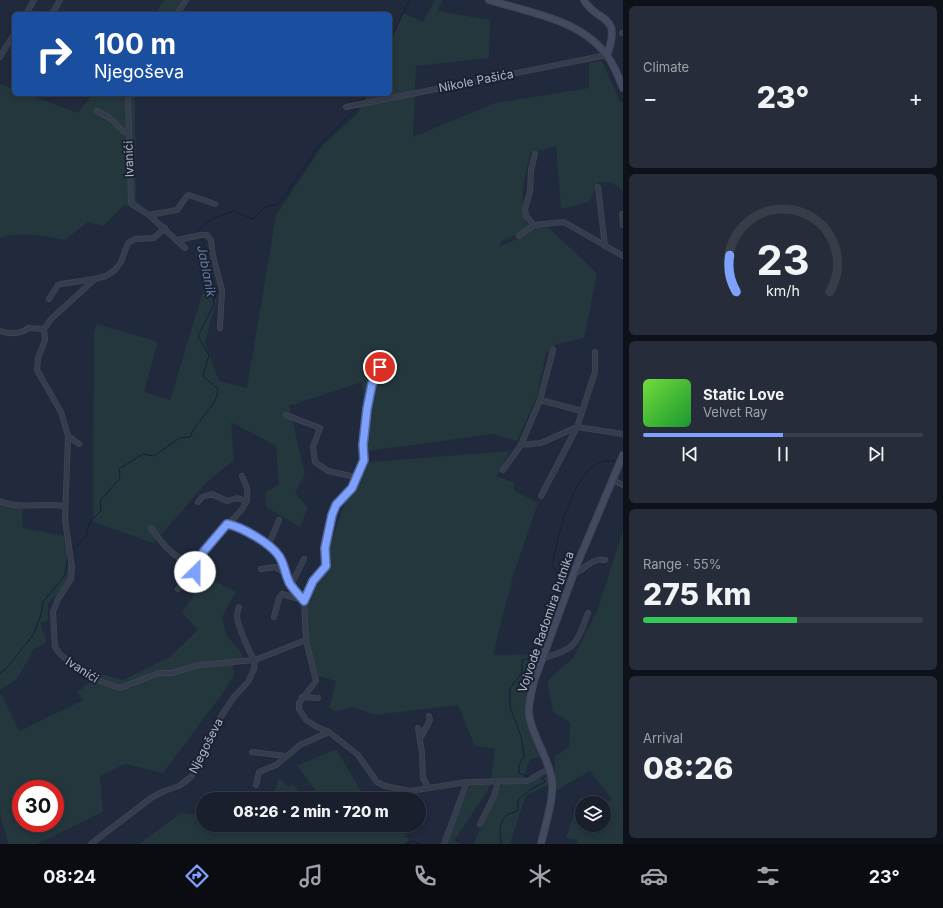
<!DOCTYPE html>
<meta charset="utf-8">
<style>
body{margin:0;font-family:Inter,sans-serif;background:#262c39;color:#f1f3f6;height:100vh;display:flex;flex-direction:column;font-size:15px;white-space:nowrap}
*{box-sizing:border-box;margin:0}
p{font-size:13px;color:#9fa2aa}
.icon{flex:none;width:22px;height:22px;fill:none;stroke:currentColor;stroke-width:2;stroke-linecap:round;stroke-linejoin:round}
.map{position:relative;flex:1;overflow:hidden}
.panel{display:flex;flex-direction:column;gap:6px;padding:6px;background:#0e1119;width:320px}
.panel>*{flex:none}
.banner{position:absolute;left:12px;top:12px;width:380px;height:84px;border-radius:6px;box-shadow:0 2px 6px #0003,0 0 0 1px #373d49;background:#1a4fa0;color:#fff;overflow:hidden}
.fabs{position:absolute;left:575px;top:796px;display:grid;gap:8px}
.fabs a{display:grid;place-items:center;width:36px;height:36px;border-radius:50%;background:#191f2d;box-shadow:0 2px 6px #0003,0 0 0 1px #373d49;font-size:20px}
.speed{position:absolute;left:12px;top:780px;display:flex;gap:8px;font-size:20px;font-weight:700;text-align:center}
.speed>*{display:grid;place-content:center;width:52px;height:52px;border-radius:50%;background:#191f2d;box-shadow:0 2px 6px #0003,0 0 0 1px #373d49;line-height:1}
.speed .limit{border:6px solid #d22;background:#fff;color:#111}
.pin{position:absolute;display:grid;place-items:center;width:34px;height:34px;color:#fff;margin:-17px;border:2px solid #fff;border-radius:50%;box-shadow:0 1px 4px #0007}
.me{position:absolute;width:44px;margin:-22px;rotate:23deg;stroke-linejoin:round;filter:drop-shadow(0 0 3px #0008)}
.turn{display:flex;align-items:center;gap:14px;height:84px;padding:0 16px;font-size:18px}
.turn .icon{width:52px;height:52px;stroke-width:2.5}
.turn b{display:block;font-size:28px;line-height:34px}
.big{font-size:30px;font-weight:800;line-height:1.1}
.panel .widget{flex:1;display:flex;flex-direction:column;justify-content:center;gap:6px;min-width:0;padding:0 14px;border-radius:6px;background:#262c39}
.panel .dial{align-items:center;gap:0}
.dial svg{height:104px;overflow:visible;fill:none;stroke:#373d49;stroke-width:7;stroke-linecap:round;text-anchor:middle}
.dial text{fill:#f1f3f6;stroke:none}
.song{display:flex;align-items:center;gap:12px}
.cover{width:48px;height:48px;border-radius:6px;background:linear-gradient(135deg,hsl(100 70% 55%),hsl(130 70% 35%))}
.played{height:4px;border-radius:2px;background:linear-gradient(90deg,#7ea1fe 50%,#373d49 50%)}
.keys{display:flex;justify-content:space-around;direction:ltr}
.heat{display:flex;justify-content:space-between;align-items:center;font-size:22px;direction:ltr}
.charge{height:6px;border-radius:3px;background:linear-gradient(90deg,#34c759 55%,#373d49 0)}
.trip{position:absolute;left:196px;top:792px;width:230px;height:40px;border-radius:20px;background:#191f2d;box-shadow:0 2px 6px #0003,0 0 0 1px #373d49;font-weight:800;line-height:40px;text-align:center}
.tab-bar{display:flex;height:64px;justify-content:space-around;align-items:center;background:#0a0c12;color:#9fa2aa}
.tab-bar .icon{width:28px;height:28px}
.tab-bar .active{color:#7ea1fe}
.tab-bar b{font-size:18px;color:#f1f3f6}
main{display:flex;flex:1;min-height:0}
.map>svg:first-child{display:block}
.green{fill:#23373d;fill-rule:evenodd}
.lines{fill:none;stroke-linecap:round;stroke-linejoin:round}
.stream{stroke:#141f3a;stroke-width:1}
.street-casing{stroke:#3e4555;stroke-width:6}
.secondary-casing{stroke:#3e4555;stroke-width:8}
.street{stroke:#353c4c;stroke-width:4.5}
.secondary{stroke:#424a60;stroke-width:6}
.route-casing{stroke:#5269a5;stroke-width:10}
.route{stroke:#7ea1fe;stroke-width:7}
.labels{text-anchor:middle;stroke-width:4;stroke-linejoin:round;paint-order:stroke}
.street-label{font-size:12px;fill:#b0b6c8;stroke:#1a2131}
.water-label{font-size:13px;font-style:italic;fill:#667baa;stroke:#1a2131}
</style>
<main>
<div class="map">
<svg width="623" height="844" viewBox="0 0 623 844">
<rect width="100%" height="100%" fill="#21293c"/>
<g class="green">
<polygon points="164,0 187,0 179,14 155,14"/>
<path d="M435,0H443L437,11L490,20L489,58L416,66L413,137L495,103L589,88V63L602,61L620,102H623V191L611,182H598L589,202L561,209L556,146L530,153C525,177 518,201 527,225L549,228L597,273L584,338L557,344L546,354L537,396L517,441L494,434L368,451L362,382L289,406L305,474L295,493L308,508L300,527L266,507L265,496L267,491L279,485L276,446L231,422L234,460L207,482L154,543L93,522L94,332L97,324L155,341L157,345L144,392L170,400L204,288L195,250L212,267L213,292L217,299L205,343L219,381L247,388L276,215L323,145L357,114L368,94H390V43L403,13L423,22ZM521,233L515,240L500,246L501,241Z"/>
<path d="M0,84L14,89V94H27L78,113L93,94H135L136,201L150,213C139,213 134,207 124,205L103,226L88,222L65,240C43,236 22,231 0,238Z"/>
<polygon points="510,451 497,476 514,483 514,490 538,503 513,576 493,655 538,654 527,686 526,721 540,757 530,759 523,779 547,777 549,785 526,795 510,844 473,844 504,780 491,779 495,749 475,746 458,705 375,715 354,707 335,711 329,708 336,681 317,676 308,640 306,604 331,542 359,463"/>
<polygon points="0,499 10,500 11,506 22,508 23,528 64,536 70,559 71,579 59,593 48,603 48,620 40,623 47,642 34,649 17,679 0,690"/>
<polygon points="623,531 623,844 577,844 578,840 566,838 574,814 581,813 579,798 589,797 592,803 582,803 582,825 604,825 604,803 612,799 590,771 555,791 555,756 569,747 570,722 553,712 547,681 574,657 597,611"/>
<path d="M206,577L236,592L222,617L227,636L244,656L233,666L234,675L225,690L163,773L125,764L100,776L103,812L37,844H8L0,813V692L19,731L83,700L77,692L101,674L123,680L170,657L198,630L182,613ZM21,789H55V823H21Z"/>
<polygon points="336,749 366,799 322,799 297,766"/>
<polygon points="278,778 289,787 293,785 305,799 269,799 277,786"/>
<polygon points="487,783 491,785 454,841 462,844 446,844 470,785"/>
<polygon points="181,813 203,816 203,825 400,825 409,840 407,844 139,844"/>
</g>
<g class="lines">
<g class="stream">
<polyline points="390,41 409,0"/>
<polyline points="362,101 365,94"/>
<polyline points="198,232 197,230 212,219 233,211 253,219 265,207 279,204 320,144 358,107"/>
<path d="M73,549L86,537L89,523L101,511L100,501L120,478L119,469L143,454L154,456L179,438L190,437C196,419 216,410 218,389L203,376L209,355L198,336L214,304L206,249L201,238"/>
<polyline points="0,673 7,668 33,635 41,615 43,602 65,575 68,556"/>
<path d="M529,777L519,773V765L524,756L521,736L510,707V688L522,673V660C525,659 529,659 531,657C547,648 559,601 565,583L552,565C558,538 575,449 617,462"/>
<polyline points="405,844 413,841 420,844"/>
<path d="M501,844C500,834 498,819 509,814C513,812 515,813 518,810V800L531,789L545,782L544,779H541"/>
</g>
<g class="street-casing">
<g id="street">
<polyline points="26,14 34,0"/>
<polyline points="52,14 60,0"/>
<polyline points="177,14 186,0"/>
<polyline points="622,33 623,33"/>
<polyline points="0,57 14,34"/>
<polyline points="128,94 131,202 133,205 149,215 185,248"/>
<polyline points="346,107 607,55"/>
<polyline points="97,111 110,118 124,132 129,133"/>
<polyline points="598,187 605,246"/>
<polyline points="622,214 623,225"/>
<polyline points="149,215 177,210 187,196 189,195 215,204"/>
<polyline points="534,225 526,216 525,209 530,192 531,170 535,154"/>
<polyline points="165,228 154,238 135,239 128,243 121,262 115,270 106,276 95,279 51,319 44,329 45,340 38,358 37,370 61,412 68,436 65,520 72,567 71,579 58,599 53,612 55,647 60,654 82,672 100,681 120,688 159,673 172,673 199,665 255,660"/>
<polyline points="519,236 534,225 564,222 623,256"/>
<polyline points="178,240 201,235 207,235 211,240 213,256 222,290 220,328"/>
<polyline points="49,299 58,285 61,284 95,279"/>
<path d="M0,331C10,334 20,335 28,328L44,329"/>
<polyline points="553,350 540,400 521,445 541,443 577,427 595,372 595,352"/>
<polyline points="380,367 372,384 367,409 362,465 360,471 355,477 352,488 336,505 332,515 325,548 326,565 313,581 304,601 306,640 316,681 299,703 299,709 306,720 317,727 329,732 358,755 377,782 385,786 410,791 467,782 527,781 550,768"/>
<polyline points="540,400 582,411"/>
<polyline points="286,415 320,428 313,447 315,462 328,471 355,477"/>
<polyline points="68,436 79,444"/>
<polyline points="503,470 521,445"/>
<polyline points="613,480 623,485"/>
<polyline points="541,496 577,427 623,434"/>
<path d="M0,501C20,510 44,502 64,506"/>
<polyline points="198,502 202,497 212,494 227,501 237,498 247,501"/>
<path d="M227,524C242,527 270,543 279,556C285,565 285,575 290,584C294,590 300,596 304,601"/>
<path d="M151,528C158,538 172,556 184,560C197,564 234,518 243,508C250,496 248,488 242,476"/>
<polyline points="268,546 279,520"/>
<polyline points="261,569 275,567 286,573"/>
<path d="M573,574C586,570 589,558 605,560"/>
<polyline points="291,585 304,559"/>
<polyline points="178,589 195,572 204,551"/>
<path d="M239,607C238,610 237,613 237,616C237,624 250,655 255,660"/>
<polyline points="274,617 279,598 282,594 303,600"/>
<path d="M543,658C577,649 576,644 588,613"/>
<polyline points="302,697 318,698"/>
<polyline points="418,728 422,753 423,778 428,787"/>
<polyline points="420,739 430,720 429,716"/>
<polyline points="252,752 285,756"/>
<polyline points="256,785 259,772 276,765 300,745 329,732"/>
<polyline points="409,799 410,791"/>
<polyline points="480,824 494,796 498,782"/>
<polyline points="91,844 151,798 164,791 179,786 191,777 201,761 212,730 234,697 248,682 254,669 255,660 306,640"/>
<polyline points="444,844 467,782"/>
</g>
</g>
<g class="secondary-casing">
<g id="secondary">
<path d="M489,0C531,13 585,20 610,60C616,69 619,79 623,88"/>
<path d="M584,0C596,23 623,12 607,55"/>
<path d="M541,844C545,826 554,799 552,781C549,757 531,735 529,714C528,703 532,691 534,681L578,562L623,455"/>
</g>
</g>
<use href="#street" class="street"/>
<use href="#secondary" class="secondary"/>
</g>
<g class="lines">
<g class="route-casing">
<path id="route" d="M195,572L204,551L227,524C242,527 270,543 279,556C285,565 285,575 290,584C294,590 300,596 304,601L313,581L326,566L325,548L332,515L336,505L352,488L364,460L363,445L367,409L372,384L380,367"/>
</g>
<use href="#route" class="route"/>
</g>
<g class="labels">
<g class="street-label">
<text transform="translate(476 81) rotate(-11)" y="4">Nikole Pašića</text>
<text transform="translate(129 159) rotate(-92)" y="4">Ivanići</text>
<text transform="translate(546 622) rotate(-71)" y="4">Vojvode Radomira Putnika</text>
<text transform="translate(82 670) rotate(33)" y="4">Ivanići</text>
<text transform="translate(206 746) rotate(-63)" y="4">Njegoševa</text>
</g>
<g class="water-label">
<text transform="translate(207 271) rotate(79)" y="5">Jablanik</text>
</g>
</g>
</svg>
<div class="fabs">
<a><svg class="icon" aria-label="layers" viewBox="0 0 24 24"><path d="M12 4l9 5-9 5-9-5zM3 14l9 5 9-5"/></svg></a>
</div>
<div class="speed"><div class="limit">30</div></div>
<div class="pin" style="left:380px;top:367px;background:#d93025"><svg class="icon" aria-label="arrive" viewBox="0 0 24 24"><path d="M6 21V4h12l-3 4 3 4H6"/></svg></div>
<svg class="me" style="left:195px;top:572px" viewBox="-20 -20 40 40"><circle r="19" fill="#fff"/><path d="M0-13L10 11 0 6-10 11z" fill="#7ea1fe"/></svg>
<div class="trip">08:26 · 2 min · 720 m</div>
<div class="banner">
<div class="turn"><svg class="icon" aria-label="right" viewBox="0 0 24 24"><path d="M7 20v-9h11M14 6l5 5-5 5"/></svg><div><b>100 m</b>Njegoševa</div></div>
</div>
</div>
<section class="panel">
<div class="widget"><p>Climate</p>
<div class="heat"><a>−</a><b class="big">23°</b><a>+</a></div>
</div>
<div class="widget dial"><svg viewBox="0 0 100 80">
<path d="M14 69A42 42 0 1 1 86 69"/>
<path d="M14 69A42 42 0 0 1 9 41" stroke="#7ea1fe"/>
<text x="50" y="56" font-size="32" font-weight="700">23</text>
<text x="50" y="72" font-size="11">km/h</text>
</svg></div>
<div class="widget">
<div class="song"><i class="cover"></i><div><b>Static Love</b><p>Velvet Ray</p></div></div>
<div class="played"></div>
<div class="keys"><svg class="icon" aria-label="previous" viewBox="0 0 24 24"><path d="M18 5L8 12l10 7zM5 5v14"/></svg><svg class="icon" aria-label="pause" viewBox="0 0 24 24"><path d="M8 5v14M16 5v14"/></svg><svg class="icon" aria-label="next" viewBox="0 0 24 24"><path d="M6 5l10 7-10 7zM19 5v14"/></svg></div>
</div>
<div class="widget"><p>Range · 55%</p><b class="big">275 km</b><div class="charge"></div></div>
<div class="widget"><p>Arrival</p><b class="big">08:26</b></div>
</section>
</main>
<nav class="tab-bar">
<b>08:24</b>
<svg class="icon active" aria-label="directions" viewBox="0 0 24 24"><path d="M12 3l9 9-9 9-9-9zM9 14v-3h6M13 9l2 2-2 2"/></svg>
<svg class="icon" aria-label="music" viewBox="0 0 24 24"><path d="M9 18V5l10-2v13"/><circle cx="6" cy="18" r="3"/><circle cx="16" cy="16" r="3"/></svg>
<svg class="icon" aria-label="phone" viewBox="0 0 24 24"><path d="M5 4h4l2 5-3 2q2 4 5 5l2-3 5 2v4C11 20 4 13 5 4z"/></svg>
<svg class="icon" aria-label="climate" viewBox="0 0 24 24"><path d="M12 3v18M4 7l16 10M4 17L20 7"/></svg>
<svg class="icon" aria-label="car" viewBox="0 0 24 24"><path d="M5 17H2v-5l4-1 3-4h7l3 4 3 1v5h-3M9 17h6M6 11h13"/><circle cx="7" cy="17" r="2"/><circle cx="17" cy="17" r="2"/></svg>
<svg class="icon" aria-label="filters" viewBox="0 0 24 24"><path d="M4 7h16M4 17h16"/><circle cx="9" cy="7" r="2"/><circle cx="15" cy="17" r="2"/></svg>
<b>23°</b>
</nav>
